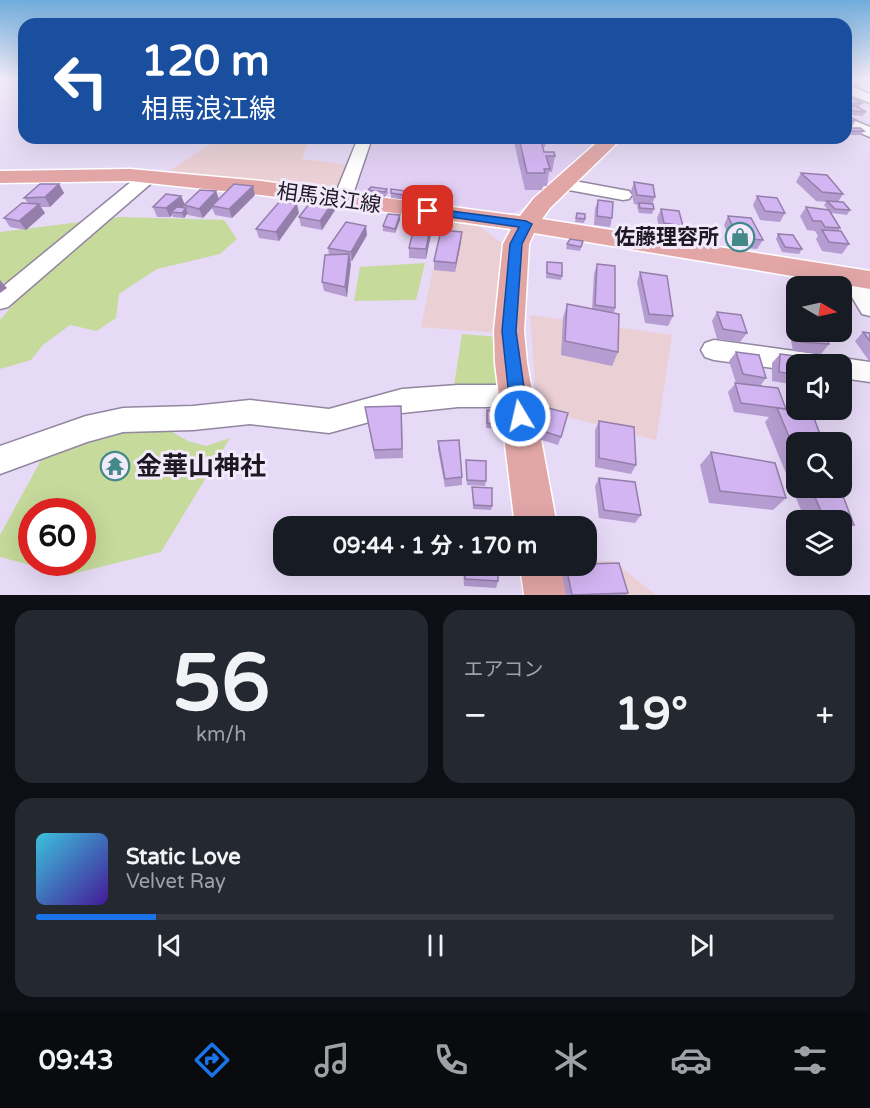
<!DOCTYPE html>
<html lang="ja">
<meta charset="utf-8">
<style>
body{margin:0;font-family:"Varela Round","Noto Sans JP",sans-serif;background:#242831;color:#f1f3f6;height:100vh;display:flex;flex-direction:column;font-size:22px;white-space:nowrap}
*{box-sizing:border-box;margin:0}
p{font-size:20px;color:#9ea1a6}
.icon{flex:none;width:33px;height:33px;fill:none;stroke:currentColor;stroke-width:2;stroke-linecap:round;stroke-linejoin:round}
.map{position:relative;height:595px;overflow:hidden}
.drawer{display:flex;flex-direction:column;gap:15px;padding:15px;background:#0d0f14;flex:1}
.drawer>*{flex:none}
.hud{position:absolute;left:18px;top:18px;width:834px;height:126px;border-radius:18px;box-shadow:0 6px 24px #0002;background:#1a4fa0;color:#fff;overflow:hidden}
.needle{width:39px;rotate:99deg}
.fabs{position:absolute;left:786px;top:276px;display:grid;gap:12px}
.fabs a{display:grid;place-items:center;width:66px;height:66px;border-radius:12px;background:#171b24;box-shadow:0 6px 24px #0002;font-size:30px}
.speed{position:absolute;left:18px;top:498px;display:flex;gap:12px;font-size:30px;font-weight:700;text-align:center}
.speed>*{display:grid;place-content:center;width:78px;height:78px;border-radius:50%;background:#171b24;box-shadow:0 6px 24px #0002;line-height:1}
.speed .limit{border:9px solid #d22;background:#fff;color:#111}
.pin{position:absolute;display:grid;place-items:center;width:51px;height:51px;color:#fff;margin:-26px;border-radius:12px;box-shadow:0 3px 9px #0006}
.me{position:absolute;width:66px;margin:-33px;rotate:351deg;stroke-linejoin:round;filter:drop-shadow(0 0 4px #0008)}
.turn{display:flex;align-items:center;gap:21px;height:126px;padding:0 24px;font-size:27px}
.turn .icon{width:78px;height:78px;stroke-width:2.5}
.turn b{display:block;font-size:42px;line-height:51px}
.big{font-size:45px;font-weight:700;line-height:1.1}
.drawer .widget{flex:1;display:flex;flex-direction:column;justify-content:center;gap:9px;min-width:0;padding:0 21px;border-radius:18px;background:#242831}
.drawer .dial{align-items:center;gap:0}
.dial b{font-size:78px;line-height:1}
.song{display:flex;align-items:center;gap:18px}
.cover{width:72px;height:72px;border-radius:9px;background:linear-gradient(135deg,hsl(190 70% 55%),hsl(260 70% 35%))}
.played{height:6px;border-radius:3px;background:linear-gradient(90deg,#1a73e8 15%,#363941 15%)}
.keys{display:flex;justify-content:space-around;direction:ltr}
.heat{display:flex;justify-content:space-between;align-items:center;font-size:33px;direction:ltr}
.drawer .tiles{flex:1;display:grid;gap:15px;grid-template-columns:1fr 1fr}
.widget:last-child{grid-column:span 2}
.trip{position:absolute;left:273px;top:516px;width:324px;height:60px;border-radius:18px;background:#171b24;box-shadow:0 6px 24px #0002;font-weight:700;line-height:60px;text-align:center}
.menu{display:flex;height:96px;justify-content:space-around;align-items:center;background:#090b0e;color:#9ea1a6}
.menu .icon{width:42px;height:42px}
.menu .selected{color:#1a73e8}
.menu b{font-size:27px;color:#f1f3f6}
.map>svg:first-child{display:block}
.commercial{fill:#eacfd4}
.built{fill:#e0cff3}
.green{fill:#c6da9c;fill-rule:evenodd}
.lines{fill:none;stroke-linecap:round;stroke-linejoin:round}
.minor-casing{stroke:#9286a0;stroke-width:3}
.major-casing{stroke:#fff;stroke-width:3}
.minor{fill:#fff;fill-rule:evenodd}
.major{fill:#e2a6a7;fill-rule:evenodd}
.wall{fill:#b59cd1}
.shaded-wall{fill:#947faa}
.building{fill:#d3b5f3;stroke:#947faa;stroke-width:1.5}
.route{fill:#1a73e8;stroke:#114b97;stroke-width:1.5}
.labels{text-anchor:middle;stroke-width:6;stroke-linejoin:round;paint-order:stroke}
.street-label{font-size:21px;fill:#1d1822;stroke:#f2eafb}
.poi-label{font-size:21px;font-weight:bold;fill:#1d1822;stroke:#f2eafb;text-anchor:end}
.near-poi-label{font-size:26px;font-weight:bold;fill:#1d1822;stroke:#f2eafb;text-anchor:start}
</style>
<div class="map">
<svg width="870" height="595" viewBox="0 0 870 595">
<rect width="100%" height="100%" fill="#e7daf7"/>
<g class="commercial">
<polygon points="219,138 310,138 302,159 352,165 343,191 169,171"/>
<polygon points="443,222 476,224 503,244 497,285 497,333 421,327"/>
<polygon points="530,315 672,335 656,440 537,409"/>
<polygon points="587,561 613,561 656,595 563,595 556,566 586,566"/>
</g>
<polygon class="built" points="370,138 603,138 529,204 518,211 507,214 352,194"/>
<g class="green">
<polygon points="120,217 224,220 237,239 220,254 157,269 119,294 116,318 97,331 70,325 43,345 31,360 0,369 0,320 30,285 0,282 0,232"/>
<polygon points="425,263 416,300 354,301 360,267"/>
<polygon points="462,334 500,337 504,388 453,392"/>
<path d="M155,422L188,441L206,446L230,438L161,552L68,575L0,557V535L46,451ZM32,512H82V562H32Z"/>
</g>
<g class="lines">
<g class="minor-casing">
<g id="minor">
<polygon points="846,84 870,94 870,103 846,93"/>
<polygon points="846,117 870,127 870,137 846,127"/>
<polygon points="358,138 372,138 351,200 348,204 336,204 333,200"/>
<polygon points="149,171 155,172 157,176 155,180 8,307 0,309 0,289 143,172"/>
<polygon points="564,179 623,190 629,191 632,195 629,199 623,200 558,188 555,184 558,180"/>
<polygon points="851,270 859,272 870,290 870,316 862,314 840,277 843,272"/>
<polygon points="714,340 816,354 825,357 829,364 796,364 796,371 714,360 705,357 701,350 705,343"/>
<polygon points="842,358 870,362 870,382 842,378 842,364 831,364 833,361"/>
<polygon points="458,385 517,385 527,388 531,396 527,404 517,407 458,407 402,413 329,433 250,424 193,430 123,432 87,442 0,474 0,446 86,416 123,408 193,406 250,400 329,409 402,389"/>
</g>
</g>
<g class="major-casing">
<g id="major">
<polygon points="602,138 622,138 550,208 542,219 870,271 870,289 534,233 529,244 524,331 527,363 557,526 515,526 495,363 494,331 503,244 511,229 261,195 130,181 0,183 0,171 130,169 261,181 520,216 534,198"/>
<polygon points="520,566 564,566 570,595 524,595"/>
</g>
</g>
<use href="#minor" class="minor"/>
<use href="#major" class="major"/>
</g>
<g class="wall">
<polygon points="846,98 862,103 859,107 857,107 866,112 863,116 851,115 846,112"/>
<polygon points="846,115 856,120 851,128 864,131 861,135 846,135"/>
<polygon points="513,138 547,138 545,147 543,147 544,152 555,156 552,172 549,172 547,186 543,186 542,190 525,190"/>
<polygon points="723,138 741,138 740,140 726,141"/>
<polygon points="801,173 843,194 838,202 850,210 847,215 832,213 830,212 840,228 838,231 849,244 842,254 822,251 816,239 818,236 815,231 807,230 800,216 806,207 828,210 824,205 826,202 816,201 796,182"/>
<polygon points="634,182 655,197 652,204 654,209 652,214 639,213 637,207 638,205 634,204 631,191"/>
<polygon points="59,184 64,193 50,207 40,207 45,213 26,230 10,227 4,218 28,203 24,198"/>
<polygon points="387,189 388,193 385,197 368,195 368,190"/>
<polygon points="216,191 219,199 255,195 232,218 215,215 212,208 203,218 188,215 188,213 184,218 173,217 172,215 170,217 157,217 153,207 181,196 185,205"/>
<polygon points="391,193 427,194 427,199 425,202 391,198"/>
<polygon points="757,196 785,213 780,222 760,220 753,205"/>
<polygon points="598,200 612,218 610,227 594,225 595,209"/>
<polygon points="337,207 322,230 301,226 299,217"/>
<polygon points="661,209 683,226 679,235 660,232 657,218"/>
<polygon points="299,213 279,241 259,238 256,229"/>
<polygon points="577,213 585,219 584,223 575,222"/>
<polygon points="400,215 400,220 395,233 383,231 383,226"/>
<polygon points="728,216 763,240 757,249 733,247 724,225"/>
<polygon points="432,220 432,229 426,259 409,258 409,248"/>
<polygon points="778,234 802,249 799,254 782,252 776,239"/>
<polygon points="367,235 352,261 350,261 347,297 324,291 322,282 329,255 328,248"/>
<polygon points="583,241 580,251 566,249 567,244"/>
<polygon points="461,242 455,272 434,270 434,261"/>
<polygon points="547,262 562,276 561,280 546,278"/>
<polygon points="597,264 615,308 614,313 618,352 612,366 561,355 563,318 567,304 592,309 594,274"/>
<polygon points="640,272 673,316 668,326 645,323 637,282"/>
<polygon points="717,312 747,333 740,342 717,339 712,321"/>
<polygon points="796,321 796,332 824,332 829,344 821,354 793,351 789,330"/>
<polygon points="863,332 870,333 870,361 869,361 855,341"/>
<polygon points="736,352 766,378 760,386 778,388 796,442 796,488 840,488 854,525 842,533 842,520 805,520 765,422 769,417 734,412 728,392 736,383 729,361"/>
<polygon points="780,354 796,364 796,385 772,381 772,363"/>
<polygon points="365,407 402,415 403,458 375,459"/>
<polygon points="544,407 561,437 558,445 538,439"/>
<polygon points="487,410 501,425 500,429 486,428"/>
<polygon points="599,421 636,465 631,474 595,467 595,430"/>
<polygon points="438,441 462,477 462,485 445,487 438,450"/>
<polygon points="711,452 786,498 773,510 709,503 700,465"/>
<polygon points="466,460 486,481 485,486 467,485"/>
<polygon points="122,461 115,471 109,470 104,466"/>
<polygon points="599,478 641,515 635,523 599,518 595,486"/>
<polygon points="472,487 492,506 491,510 473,509"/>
<polygon points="463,566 498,566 498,581 496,588 464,586"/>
<polygon points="565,566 628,593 626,595 566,595 562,572"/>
</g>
<g class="shaded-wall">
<polygon points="59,184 64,193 50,207 45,197"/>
<polygon points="253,186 255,195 232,218 229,209"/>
<polygon points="216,191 219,200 212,206 212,208 203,218 199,209"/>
<polygon points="181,196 185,205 176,213 171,212 172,215 170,217 166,208"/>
<polygon points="336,198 337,207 322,230 320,221"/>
<polygon points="39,204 45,213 26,230 19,221"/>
<polygon points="297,204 299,213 279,241 276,232"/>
<polygon points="186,209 188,213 184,218 182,213"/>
<polygon points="400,215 400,220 395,233 395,229"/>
<polygon points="432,220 432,229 426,259 426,249"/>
<polygon points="366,226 367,235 352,261 351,252"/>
<polygon points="462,232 461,242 455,272 456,263"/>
<polygon points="349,254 351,264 347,297 345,287"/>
<polygon points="0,280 7,288 0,293"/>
<polygon points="118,457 122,461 115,471 111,467"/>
</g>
<g class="building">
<polygon points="846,98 852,98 862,103 850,104 846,102"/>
<polygon points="847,106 856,106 866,112 854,111"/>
<polygon points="846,115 856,120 846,121"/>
<polygon points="846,128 860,128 864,131 846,131"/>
<polygon points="519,138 540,138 544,152 554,152 555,156 546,156 550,169 544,169 545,173 527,173"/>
<polygon points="801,173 827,175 843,194 822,192"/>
<polygon points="634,182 653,185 655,197 637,195"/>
<polygon points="40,184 59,184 45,197 24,198"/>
<polygon points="234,184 253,186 229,209 212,206"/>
<polygon points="371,187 387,189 385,192 368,190"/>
<polygon points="391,189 427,194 425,198 391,193"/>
<polygon points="200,190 216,191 199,209 184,205"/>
<polygon points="166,194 181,196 166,208 153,207"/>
<polygon points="316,195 336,198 320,221 299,217"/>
<polygon points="757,196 777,198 785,213 765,211"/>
<polygon points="598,200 613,202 612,218 597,216"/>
<polygon points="280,201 297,204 276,232 256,229"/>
<polygon points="827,201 843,202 850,210 835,209"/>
<polygon points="22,203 39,204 19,221 4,218"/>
<polygon points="639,203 653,204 654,209 640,208"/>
<polygon points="177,207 186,208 182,213 171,212"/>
<polygon points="806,207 829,210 840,228 825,227 821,221 813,221"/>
<polygon points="661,209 679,211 683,226 664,223"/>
<polygon points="577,213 585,214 585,219 576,218"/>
<polygon points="388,214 400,215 395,229 383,226"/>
<polygon points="728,216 751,218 763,240 738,238"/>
<polygon points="416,219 432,220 426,249 409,248"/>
<polygon points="346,222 366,226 351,252 328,248"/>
<polygon points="441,230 462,232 456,263 434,261"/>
<polygon points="822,230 841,231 849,244 829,242"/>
<polygon points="778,234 793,235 802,249 785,247"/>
<polygon points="570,239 583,241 581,247 567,244"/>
<polygon points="349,254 345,287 322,282 325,255"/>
<polygon points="547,262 562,263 562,276 547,273"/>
<polygon points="597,264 615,266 615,308 595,305"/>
<polygon points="640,272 667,276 673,316 649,314"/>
<polygon points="567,304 619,314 618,352 565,341"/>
<polygon points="717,312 741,315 747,333 723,329"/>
<polygon points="798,332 824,332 829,344 801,342"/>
<polygon points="863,332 870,333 870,341"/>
<polygon points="736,352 759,355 766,378 743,374"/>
<polygon points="780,354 803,357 806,364 796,364 796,375 779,372"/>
<polygon points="735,383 778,388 786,409 741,403"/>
<polygon points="401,406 402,449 374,450 365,407"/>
<polygon points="544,407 568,413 561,437 540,430"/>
<polygon points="777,408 812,413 823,442 796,442 796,453"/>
<polygon points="487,410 502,412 501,425 487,423"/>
<polygon points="599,421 634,427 636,465 599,458"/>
<polygon points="459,440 462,477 445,479 438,441"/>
<polygon points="711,452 775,463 786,498 720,491"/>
<polygon points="110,456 118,457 111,467 104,466"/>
<polygon points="466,460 486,461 486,481 467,480"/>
<polygon points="599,478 635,482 641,515 604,510"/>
<polygon points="472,487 492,488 492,506 474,505"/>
<polygon points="811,488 840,488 854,525 842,522 842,520 834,520 824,518"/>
<polygon points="619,563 628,593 572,595 566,566 586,566 586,564"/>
<polygon points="465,566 498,566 498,581 465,579"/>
</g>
<linearGradient id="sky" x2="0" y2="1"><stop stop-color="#70acdb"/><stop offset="0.49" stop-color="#f4eefb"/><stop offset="1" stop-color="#f4eefb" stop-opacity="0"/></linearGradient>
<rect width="870" height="162" fill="url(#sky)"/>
<polygon class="route" points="428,208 526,221 532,224 522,244 516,331 528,416 526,422 520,424 514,422 511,416 502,331 510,244 519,227 424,213 424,209"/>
<defs>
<g id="shop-ring" transform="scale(1.5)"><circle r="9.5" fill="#f2eafb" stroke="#428987" stroke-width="1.5"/><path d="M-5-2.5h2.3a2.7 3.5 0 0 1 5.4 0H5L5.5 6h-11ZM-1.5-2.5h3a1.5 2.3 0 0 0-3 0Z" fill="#428987"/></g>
<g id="temple-ring" transform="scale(1.5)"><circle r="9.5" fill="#f2eafb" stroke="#428987" stroke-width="1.5"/><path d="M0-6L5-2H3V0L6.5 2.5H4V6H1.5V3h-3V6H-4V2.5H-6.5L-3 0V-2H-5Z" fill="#428987"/></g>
</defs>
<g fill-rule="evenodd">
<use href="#shop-ring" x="740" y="237"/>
<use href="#temple-ring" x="115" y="466"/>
</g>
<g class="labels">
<g class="street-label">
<text transform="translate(329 198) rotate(8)" y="7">相馬浪江線</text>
</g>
<g class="poi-label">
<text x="719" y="244">佐藤理容所</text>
</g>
<g class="near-poi-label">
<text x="136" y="475">金華山神社</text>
</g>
</g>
</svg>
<div class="fabs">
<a><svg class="needle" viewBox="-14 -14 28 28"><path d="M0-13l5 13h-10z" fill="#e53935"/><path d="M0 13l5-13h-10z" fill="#9ea1a6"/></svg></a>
<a><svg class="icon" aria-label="sound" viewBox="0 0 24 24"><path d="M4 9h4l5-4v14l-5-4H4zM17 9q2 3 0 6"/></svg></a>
<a><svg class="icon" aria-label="search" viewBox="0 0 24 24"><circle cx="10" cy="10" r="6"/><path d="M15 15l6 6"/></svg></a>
<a><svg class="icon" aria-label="layers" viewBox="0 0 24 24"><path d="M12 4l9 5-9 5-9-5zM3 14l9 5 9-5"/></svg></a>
</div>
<div class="speed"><div class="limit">60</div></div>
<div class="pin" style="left:428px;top:211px;background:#d93025"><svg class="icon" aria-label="arrive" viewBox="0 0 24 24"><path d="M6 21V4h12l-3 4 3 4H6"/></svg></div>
<svg class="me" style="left:520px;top:416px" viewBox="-20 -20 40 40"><circle r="17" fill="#1a73e8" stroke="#fff" stroke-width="3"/><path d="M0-11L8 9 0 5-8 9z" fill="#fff"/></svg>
<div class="trip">09:44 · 1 分 · 170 m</div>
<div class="hud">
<div class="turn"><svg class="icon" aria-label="left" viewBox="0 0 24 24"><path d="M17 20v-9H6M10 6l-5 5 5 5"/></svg><div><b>120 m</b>相馬浪江線</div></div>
</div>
</div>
<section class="drawer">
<div class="tiles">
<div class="widget dial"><b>56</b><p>km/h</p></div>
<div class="widget"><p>エアコン</p>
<div class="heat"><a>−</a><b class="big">19°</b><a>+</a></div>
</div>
<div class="widget">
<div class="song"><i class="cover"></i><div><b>Static Love</b><p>Velvet Ray</p></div></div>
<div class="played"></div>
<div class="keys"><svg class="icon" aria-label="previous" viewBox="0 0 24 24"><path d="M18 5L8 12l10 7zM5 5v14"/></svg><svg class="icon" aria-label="pause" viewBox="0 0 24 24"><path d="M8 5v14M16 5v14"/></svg><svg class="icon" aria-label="next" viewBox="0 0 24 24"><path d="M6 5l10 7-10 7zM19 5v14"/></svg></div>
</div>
</div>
</section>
<nav class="menu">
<b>09:43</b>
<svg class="icon selected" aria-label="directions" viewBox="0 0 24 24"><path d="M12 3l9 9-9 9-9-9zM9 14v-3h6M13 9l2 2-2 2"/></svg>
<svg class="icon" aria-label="music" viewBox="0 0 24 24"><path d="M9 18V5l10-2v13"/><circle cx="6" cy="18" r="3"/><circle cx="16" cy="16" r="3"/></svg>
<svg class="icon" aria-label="phone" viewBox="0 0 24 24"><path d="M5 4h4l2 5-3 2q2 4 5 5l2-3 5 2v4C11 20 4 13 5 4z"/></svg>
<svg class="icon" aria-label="climate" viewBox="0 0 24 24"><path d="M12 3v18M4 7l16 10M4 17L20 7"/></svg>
<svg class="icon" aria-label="car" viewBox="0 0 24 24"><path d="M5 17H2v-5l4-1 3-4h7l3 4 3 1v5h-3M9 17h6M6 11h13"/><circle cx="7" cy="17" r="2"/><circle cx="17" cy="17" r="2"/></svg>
<svg class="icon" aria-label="filters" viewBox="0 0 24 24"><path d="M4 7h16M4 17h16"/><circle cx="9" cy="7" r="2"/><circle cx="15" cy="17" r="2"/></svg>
</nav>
